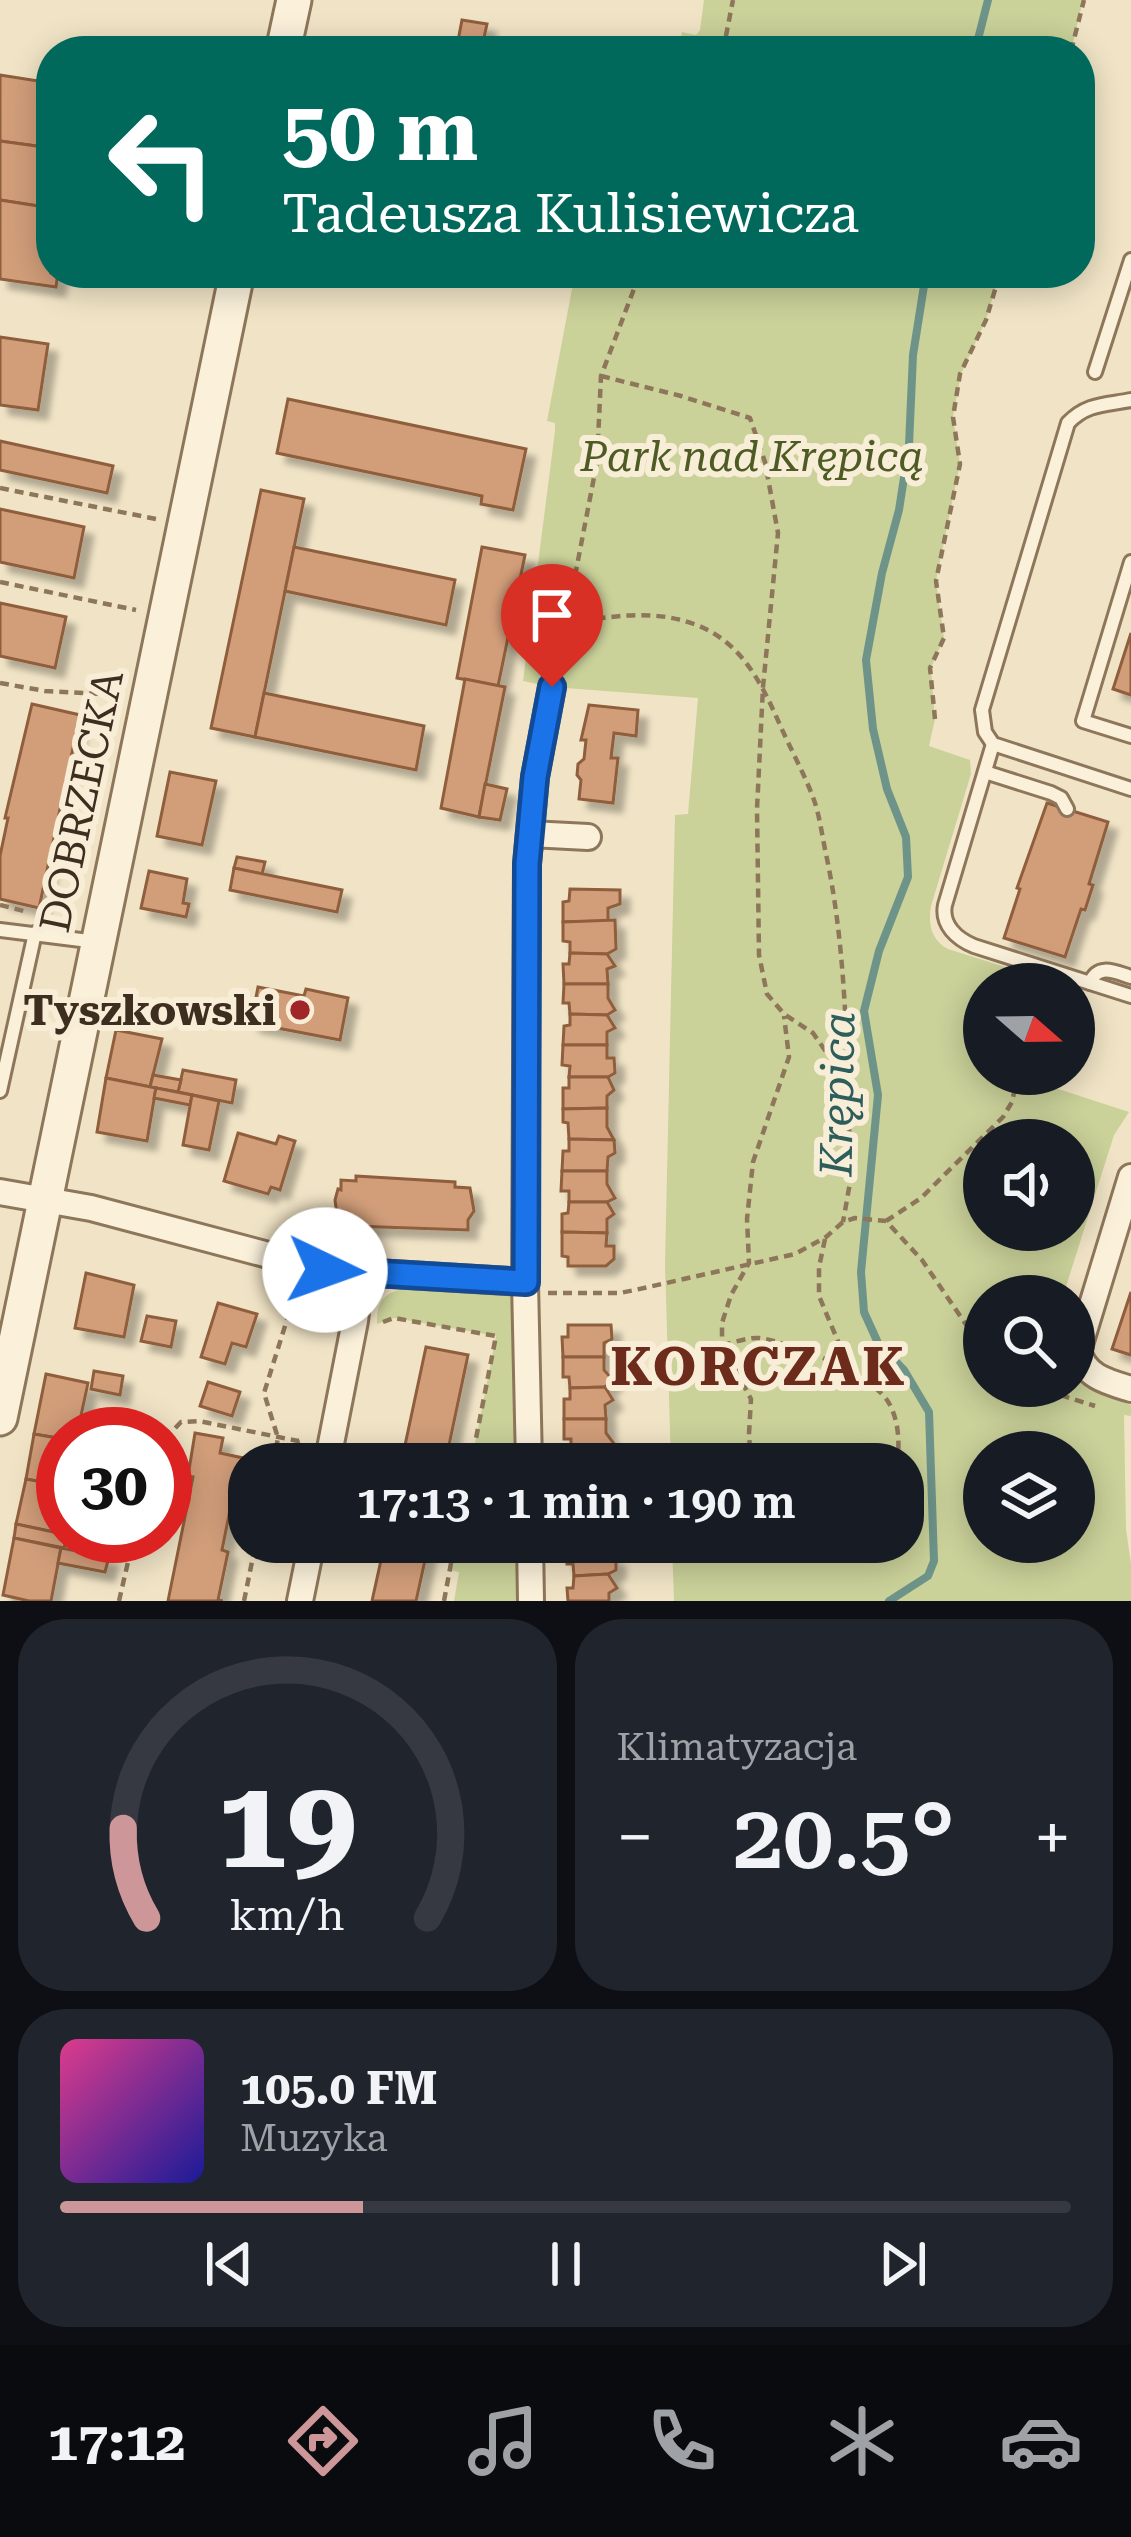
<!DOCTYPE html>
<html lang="pl">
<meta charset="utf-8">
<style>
body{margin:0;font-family:"Roboto Serif",serif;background:#20242c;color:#f1f3f6;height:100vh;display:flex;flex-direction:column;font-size:45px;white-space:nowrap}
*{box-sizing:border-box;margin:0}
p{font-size:39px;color:#9ea1a6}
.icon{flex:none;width:66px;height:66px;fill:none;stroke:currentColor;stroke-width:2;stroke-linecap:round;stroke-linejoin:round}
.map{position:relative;height:1601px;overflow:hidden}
.side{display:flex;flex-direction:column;gap:18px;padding:18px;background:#0d0f14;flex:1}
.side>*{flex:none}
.banner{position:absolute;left:36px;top:36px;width:1059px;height:252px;border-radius:48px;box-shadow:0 6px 30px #0003;background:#00695c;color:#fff;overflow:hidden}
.needle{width:78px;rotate:110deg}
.buttons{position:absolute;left:963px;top:963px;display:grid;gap:24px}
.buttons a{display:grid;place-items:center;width:132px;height:132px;border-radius:50%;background:#171b24;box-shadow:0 6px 30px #0003;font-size:60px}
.speed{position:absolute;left:36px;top:1407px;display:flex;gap:24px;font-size:60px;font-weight:700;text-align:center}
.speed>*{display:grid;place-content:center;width:156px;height:156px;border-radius:50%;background:#171b24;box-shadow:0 6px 30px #0003;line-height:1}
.speed .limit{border:18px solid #d22;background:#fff;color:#111}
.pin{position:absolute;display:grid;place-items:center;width:102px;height:102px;color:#fff;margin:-123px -51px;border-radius:50% 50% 50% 0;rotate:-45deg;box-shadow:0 0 12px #0007}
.pin .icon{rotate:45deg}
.me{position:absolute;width:132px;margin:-66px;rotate:93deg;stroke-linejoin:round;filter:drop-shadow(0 0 9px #0008)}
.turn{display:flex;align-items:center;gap:42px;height:252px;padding:0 48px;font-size:54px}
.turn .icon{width:156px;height:156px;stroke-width:2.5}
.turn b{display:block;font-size:84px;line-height:102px}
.big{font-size:90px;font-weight:600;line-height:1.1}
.side .card{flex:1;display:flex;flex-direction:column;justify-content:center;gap:18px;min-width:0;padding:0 42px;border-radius:48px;background:#20242c}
.side .dial{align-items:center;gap:0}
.dial svg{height:312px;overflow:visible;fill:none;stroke:#363941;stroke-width:7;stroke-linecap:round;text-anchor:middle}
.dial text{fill:#f1f3f6;stroke:none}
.song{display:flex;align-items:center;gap:36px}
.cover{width:144px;height:144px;border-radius:18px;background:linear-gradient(135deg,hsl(330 70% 55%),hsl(240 70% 35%))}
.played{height:12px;border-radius:6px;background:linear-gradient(90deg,#cd9799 30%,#363941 30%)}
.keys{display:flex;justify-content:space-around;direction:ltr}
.heat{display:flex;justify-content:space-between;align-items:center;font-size:66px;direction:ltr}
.side .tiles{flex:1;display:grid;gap:18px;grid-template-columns:1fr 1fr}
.card:last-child{grid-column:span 2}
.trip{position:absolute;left:228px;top:1443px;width:696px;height:120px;border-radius:48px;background:#171b24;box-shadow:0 6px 30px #0003;font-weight:600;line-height:120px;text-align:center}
.dock{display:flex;height:192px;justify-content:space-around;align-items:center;background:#090b0e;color:#9ea1a6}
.dock .icon{width:84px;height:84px}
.dock .on{color:#cd9799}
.dock b{font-size:54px;color:#f1f3f6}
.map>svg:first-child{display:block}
.green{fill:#cad199;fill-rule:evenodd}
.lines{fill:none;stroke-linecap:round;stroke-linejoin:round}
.stream{stroke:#6e948a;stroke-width:8}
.building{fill:#d29e7a;stroke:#8f5e3e;stroke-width:3;filter:url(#shadow)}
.service-casing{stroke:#8e765a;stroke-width:18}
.minor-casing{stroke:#8e765a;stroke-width:30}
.tertiary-casing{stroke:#8e765a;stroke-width:39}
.path{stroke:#8e765a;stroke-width:4.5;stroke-dasharray:9 6;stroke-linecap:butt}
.service{stroke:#fbf1db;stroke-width:12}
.minor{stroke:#fbf1db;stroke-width:24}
.tertiary{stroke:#fbf1db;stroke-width:33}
.route-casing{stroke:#114b97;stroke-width:30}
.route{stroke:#1a73e8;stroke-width:21}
.poi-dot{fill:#a12628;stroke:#f8eed7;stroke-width:4.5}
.labels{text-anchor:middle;stroke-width:12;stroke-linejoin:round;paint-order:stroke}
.park-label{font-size:42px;font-style:italic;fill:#4e5b24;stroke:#f8eed7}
.street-label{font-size:42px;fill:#3e2e1f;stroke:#f8eed7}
.poi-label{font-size:42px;font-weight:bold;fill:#3e2e1f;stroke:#f8eed7;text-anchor:end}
.water-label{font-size:45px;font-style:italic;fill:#2d5e5b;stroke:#f8eed7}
.district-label{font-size:54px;font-weight:bold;letter-spacing:3px;fill:#6d2c1b;stroke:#f8eed7}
</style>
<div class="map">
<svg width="1131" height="1601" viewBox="0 0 1131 1601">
<defs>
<filter id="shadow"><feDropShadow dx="9" dy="9" stdDeviation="3" flood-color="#0004"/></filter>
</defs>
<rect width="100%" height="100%" fill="#f1e4c6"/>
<g class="green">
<polygon points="704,0 1083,0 1071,51 678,51 682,32 696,35 700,30"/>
<path d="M575,273H1000L986,320L961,374L953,417L960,464L936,581L944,638L931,668L935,719L929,746L970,760L971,774L931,906C928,924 931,940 948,949L1059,984H984V1074H1045L1043,1084L1129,1112L1114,1135L1063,1296H984V1386H1074V1376L1087,1388L1131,1405V1416L1124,1415L1126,1529L1131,1564V1601H674L672,1542H903V1464H671L665,1264L675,815L688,814L698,698L552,687L523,681L555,431V423L547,421ZM984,1140H1074V1230H984ZM984,1452H1074V1542H984Z"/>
<path d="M407,1288L526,1292L529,1464H471L496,1336L394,1318L377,1324C376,1301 385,1292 407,1288Z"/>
<polygon points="455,1542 530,1542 531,1601 454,1601 459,1572 450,1570"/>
</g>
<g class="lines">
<g class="stream">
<polyline points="975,51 988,0"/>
<polyline points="889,1601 928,1576 934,1561 929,1412 904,1370 878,1343 864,1312 861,1272 878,1095 864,1011 879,951 908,877 906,837 887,789 873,729 866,660 882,573 899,510 909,445 913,355 926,273"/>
</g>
</g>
<g class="building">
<polygon points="462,20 487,24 481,51 456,51"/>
<polygon points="512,41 555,49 555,51 510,51"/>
<polygon points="0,75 51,83 51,148 0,141"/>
<polygon points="0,141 51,148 51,208 0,200"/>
<polygon points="0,200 51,208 51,273 58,273 56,287 0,279"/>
<polygon points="0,337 48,344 38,410 0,405"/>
<polygon points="288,399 526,449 513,510 481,504 482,496 277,453"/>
<polygon points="0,441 113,466 107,493 0,470"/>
<polygon points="261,490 304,499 255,737 211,728"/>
<polygon points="0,509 84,527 74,578 0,562"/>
<polygon points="294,547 455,580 446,625 285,591"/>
<polygon points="482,547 525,555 498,686 457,678"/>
<polygon points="0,603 66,617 55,668 0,656"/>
<polygon points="1131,633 1131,695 1113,689"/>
<polygon points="465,679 505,687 479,817 441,808"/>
<polygon points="264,693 424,726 416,770 255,737"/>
<polygon points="32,704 80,715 39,908 0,899 0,856 8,818 5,818"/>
<polygon points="589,705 638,710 636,736 614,733 611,758 618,758 613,803 579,799 581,780 577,775 578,764 584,759 586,740 581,740"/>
<polygon points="170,772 216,781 202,845 157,836"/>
<polygon points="485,784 507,789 500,820 479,817"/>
<polygon points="1047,803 1108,822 1089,884 1093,885 1085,910 1081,909 1065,957 1004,938 1020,889 1017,888"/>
<polygon points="237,857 265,862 262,874 234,868"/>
<polygon points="234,868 342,890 337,912 230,890"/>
<polygon points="149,871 187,879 183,903 189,904 186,917 141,908"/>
<polygon points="570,889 620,890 620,904 608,908 608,921 563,922 563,902 569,901"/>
<polygon points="615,920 616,949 607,954 570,953 570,942 563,941 563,922"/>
<polygon points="570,953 607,954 615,966 607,969 608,984 564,984 563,964 569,964"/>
<polygon points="564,984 608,984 608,998 615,1010 607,1015 570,1014 569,1003 563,1003"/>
<polygon points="258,987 304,996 306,989 348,998 340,1040 251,1023"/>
<polygon points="570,1014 607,1015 615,1028 607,1032 607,1045 563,1045 564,1026 570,1025"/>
<polygon points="116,1030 162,1039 150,1087 106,1078"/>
<polygon points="563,1045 607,1045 607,1058 614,1058 615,1073 608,1077 569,1077 570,1066 562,1065"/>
<polygon points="183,1070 236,1080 232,1103 178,1092"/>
<polygon points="153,1075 181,1080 178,1092 150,1087"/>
<polygon points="569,1077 608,1077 614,1090 607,1096 607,1108 563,1109 563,1088 569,1088"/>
<polygon points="106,1078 156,1088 147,1141 97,1132"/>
<polygon points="156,1088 192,1095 190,1105 154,1098"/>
<polygon points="192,1095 219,1101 209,1150 183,1145"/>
<polygon points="607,1108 607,1127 614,1140 569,1139 568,1123 563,1122 563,1109"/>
<polygon points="238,1133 276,1144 279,1136 295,1141 280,1190 271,1187 268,1194 224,1181"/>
<polygon points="569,1139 614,1140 615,1153 608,1157 607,1171 562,1171 563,1151 569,1151"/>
<polygon points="562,1171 607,1171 607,1184 615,1198 607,1202 569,1202 569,1191 561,1191"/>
<polygon points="356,1176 455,1182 455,1187 470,1188 474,1211 468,1220 468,1230 353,1226 353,1223 338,1222 335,1200 338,1189 341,1190 341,1180 356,1181"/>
<polygon points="569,1202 607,1202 614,1214 607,1219 607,1233 562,1232 562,1214 568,1213"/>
<polygon points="562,1232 607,1233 606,1246 614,1246 614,1259 606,1266 568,1266 568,1257 562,1256"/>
<polygon points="86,1273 134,1285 124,1337 75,1328"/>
<polygon points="1131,1292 1131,1355 1112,1349"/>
<polygon points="218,1303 257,1314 246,1347 232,1343 225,1364 201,1357"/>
<polygon points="147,1316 176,1321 171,1347 141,1341"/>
<polygon points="568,1325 611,1325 612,1339 604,1343 604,1357 563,1357 562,1337 568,1337"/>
<polygon points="426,1347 468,1355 445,1464 401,1464"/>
<polygon points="563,1357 604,1357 604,1370 613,1380 605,1387 570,1388 569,1377 563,1377"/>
<polygon points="94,1371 123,1376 120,1395 91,1389"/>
<polygon points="46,1374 88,1383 77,1434 63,1434 63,1439 34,1434"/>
<polygon points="208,1382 240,1392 232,1416 200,1406"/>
<polygon points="605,1387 613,1400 605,1405 606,1419 564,1419 564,1399 570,1399 570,1388"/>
<polygon points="564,1419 606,1419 606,1433 615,1445 615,1450 571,1451 571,1439 564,1439"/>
<polygon points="195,1433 223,1438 220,1453 248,1459 243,1486 235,1485 222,1550 228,1552 218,1600 223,1601 168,1601 193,1477 188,1476"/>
<polygon points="34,1434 63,1439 63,1486 26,1479"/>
<polygon points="615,1450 615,1462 612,1464 565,1464 571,1463 571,1451"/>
<polygon points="26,1479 63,1486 63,1534 16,1524"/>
<polygon points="16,1524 63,1534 67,1536 64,1548 14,1538"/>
<polygon points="14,1538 61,1548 51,1601 29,1601 3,1595"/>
<polygon points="385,1542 429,1542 416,1601 372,1601"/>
<polygon points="608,1544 608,1557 616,1557 616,1570 608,1574 574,1576 573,1564 567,1564 567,1545"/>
<polygon points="61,1548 109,1557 105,1572 58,1563"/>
<polygon points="608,1574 617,1588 609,1593 609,1601 568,1601 567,1588 573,1588 574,1576"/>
</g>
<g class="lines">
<g class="service-casing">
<g id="service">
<polyline points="1095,372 1131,260"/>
<path d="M1131,400C1106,405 1087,403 1068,423L982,710L985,732L993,744L1131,789"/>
<polyline points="1131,562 1083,721 1131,736"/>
<path d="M993,744L945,905C941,925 957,939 974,946L1131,996"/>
<polyline points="985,772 1051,793 1061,798 1067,809"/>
<polyline points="0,930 97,942"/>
<path d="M1090,983C1098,963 1115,972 1131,977"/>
<polyline points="0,1091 35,933"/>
</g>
</g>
<g class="minor-casing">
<g id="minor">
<polyline points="530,834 588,837"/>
<path d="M1131,1177L1078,1351C1085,1377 1108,1382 1131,1389"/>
<polyline points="0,1192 91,1208 325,1270 525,1282"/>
<polyline points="327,1464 355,1321 361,1272"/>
<polyline points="529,1464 525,1282 527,864 535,777 552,687"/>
<polyline points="530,1542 531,1601"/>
<polyline points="300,1601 312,1542"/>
</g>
</g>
<g class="tertiary-casing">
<g id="tertiary">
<polyline points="283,51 294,0"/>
<polyline points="0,1418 237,273"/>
</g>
</g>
<g class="path">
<polyline points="723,51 733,0"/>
<polyline points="1071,51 1084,0"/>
<polyline points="601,376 681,396 750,418 765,462 778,533 763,687 757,809 759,955 767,994 784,1014 813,1033 838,1069 849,1126 851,1177 843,1222"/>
<polyline points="0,488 156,519"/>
<polyline points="0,582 136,610"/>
<path d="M567,624C609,616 653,609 694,624C741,641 761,682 780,725C791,750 805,775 814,800C820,817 822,836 826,854C844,938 846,1023 849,1109"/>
<polyline points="558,664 597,462 601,376 640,273"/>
<polyline points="0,683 45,691 120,695"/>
<polyline points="935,719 930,668 944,638 936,581 960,464 953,417 960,374 986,320 1000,273"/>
<polyline points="0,905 24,911"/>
<polyline points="886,1221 921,1198 1003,1117 1012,1102 1018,1074"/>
<polyline points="825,1239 819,1267 819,1296 850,1370"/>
<polyline points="548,1293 620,1293 635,1290 795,1254 826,1237 843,1222 855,1218 886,1221 922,1260 984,1351"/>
<polyline points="383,1322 394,1318 496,1336 471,1464"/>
<path d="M722,1345C733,1343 748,1337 759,1338C793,1343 867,1372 887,1400C899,1418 900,1443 897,1464"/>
<polyline points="1032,1386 1095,1406"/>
<polyline points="165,1439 181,1422 199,1421 298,1441 305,1438"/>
<polyline points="273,1464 278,1438 264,1393 296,1291"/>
<polyline points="751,1464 749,1434 751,1399 722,1345 722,1323 731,1295 749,1263 747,1219 753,1162 789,1057 784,1016"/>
<polyline points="119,1601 134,1536"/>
<polyline points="244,1601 256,1542"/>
<polyline points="444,1601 455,1542"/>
</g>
<use href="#service" class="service"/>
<use href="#minor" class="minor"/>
<use href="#tertiary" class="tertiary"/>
</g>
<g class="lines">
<g class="route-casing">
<polyline id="route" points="325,1270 526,1282 527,864 535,777 552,687"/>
</g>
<use href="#route" class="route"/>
</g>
<circle class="poi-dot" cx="300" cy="1010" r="12"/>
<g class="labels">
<g class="park-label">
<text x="752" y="471">Park nad Krępicą</text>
</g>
<g class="street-label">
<text transform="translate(81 801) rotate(-78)" y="15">DOBRZECKA</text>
</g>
<g class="poi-label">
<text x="276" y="1025">Tyszkowski</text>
</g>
<g class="water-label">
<text transform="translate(837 1094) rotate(-89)" y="16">Krępica</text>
</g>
<g class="district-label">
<text x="759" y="1385">KORCZAK</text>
</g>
</g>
</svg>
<div class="buttons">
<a><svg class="needle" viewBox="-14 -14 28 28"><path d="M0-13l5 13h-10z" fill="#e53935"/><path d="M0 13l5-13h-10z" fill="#9ea1a6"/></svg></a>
<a><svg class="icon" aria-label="sound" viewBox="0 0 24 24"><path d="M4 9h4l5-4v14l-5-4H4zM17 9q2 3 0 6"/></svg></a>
<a><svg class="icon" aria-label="search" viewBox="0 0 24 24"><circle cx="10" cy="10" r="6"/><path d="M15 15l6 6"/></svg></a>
<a><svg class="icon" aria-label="layers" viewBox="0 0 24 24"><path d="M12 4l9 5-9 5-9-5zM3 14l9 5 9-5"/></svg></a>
</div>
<div class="speed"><div class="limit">30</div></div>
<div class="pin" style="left:552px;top:687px;background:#d93025"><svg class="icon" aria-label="arrive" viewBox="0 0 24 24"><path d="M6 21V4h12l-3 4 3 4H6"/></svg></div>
<svg class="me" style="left:325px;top:1270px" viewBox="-20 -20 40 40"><circle r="19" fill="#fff"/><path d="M0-13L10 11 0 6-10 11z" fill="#1a73e8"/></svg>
<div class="trip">17:13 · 1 min · 190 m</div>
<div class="banner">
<div class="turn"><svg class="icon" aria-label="left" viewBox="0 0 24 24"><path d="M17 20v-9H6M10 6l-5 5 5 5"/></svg><div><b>50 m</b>Tadeusza Kulisiewicza</div></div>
</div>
</div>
<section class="side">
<div class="tiles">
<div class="card dial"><svg viewBox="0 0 100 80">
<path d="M14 69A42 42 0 1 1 86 69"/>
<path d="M14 69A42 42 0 0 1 8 46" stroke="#cd9799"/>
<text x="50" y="56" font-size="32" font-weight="700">19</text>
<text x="50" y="72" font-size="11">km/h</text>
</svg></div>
<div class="card"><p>Klimatyzacja</p>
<div class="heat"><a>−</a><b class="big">20.5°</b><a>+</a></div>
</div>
<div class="card">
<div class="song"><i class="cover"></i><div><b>105.0 FM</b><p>Muzyka</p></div></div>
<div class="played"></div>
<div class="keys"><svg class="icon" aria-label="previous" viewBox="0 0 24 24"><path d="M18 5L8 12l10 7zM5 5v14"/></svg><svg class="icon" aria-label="pause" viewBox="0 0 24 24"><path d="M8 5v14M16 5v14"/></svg><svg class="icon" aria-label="next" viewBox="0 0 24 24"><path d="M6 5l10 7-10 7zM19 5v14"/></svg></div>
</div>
</div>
</section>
<nav class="dock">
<b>17:12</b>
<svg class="icon on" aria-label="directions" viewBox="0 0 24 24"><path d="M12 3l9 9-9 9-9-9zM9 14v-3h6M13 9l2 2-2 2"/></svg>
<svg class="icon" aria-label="music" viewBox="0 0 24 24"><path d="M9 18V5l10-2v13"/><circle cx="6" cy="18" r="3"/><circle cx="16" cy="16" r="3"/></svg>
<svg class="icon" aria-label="phone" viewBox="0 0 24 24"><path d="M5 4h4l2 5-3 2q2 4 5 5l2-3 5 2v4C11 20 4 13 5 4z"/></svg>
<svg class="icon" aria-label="climate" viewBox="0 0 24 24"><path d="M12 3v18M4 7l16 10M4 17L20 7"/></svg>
<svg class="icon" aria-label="car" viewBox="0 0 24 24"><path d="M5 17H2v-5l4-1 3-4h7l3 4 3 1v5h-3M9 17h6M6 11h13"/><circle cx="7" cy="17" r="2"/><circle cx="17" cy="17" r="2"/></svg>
</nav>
